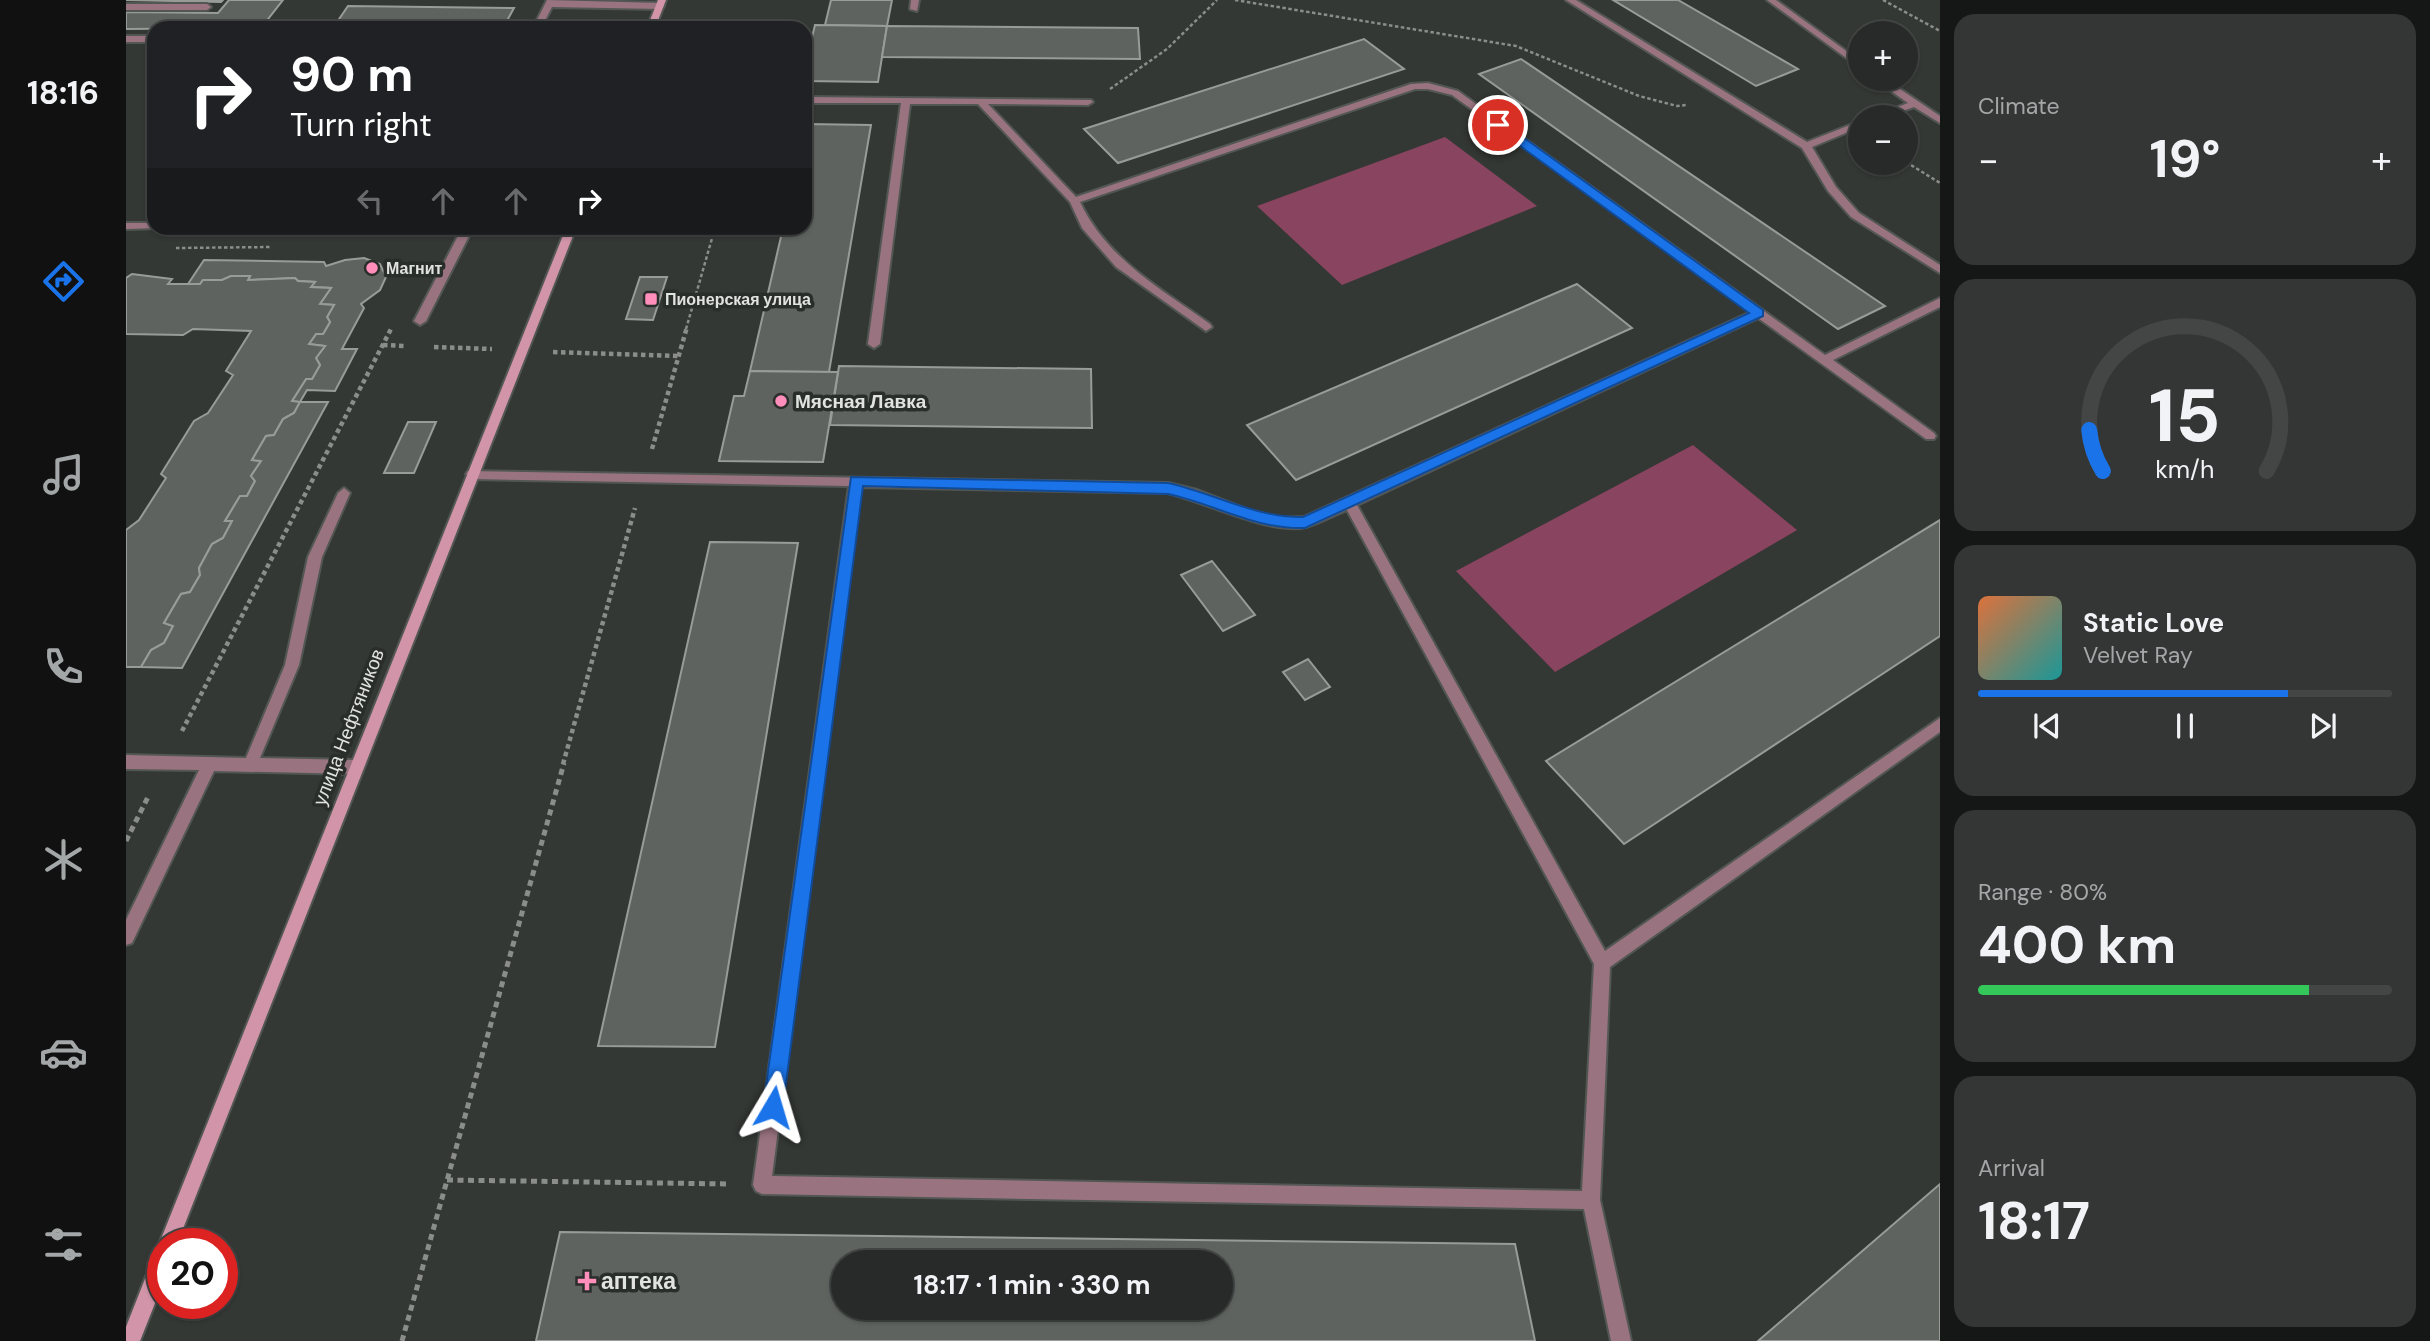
<!DOCTYPE html>
<meta charset="utf-8">
<style>
body{margin:0;font-family:"DM Sans",sans-serif;background:#333634;color:#f1f3f6;height:100vh;display:flex;flex-direction:column;font-size:26px;white-space:nowrap}
*{box-sizing:border-box;margin:0}
p{font-size:23px;color:#a4a7a8}
.icon{flex:none;width:38px;height:38px;fill:none;stroke:currentColor;stroke-width:2;stroke-linecap:round;stroke-linejoin:round}
.map{position:relative;flex:1;overflow:hidden}
.drawer{display:flex;flex-direction:column;gap:14px;padding:14px;background:#151716;width:490px}
.drawer>*{flex:none}
.hud{position:absolute;left:21px;top:21px;width:665px;height:214px;border-radius:21px;box-shadow:0 2px 5px #0004,0 0 0 2px #434645;background:#202124;color:#fff;overflow:hidden}
.fabs{position:absolute;left:1722px;top:21px;display:grid;gap:14px}
.fabs a{display:grid;place-items:center;width:70px;height:70px;border-radius:50%;background:#272a28;box-shadow:0 2px 5px #0004,0 0 0 2px #434645;font-size:35px}
.speed{position:absolute;left:21px;top:1228px;display:flex;gap:14px;font-size:35px;font-weight:700;text-align:center}
.speed>*{display:grid;place-content:center;width:91px;height:91px;border-radius:50%;background:#272a28;box-shadow:0 2px 5px #0004,0 0 0 2px #434645;line-height:1}
.speed .limit{border:10px solid #d22;background:#fff;color:#111}
.pin{position:absolute;display:grid;place-items:center;width:60px;height:60px;color:#fff;margin:-30px;border:4px solid #fff;border-radius:50%;box-shadow:0 2px 7px #0007}
.me{position:absolute;width:77px;margin:-38px;rotate:7deg;stroke-linejoin:round;filter:drop-shadow(0 0 5px #0008)}
.turn{display:flex;align-items:center;gap:24px;height:147px;padding:0 28px;font-size:32px}
.turn .icon{width:91px;height:91px;stroke-width:2.5}
.turn b{display:block;font-size:49px;line-height:60px}
.lanes{display:flex;align-items:center;height:66px;padding:0 28px;background:#0003;justify-content:center;gap:35px;direction:ltr}
.lanes .off{opacity:.35}
.big{font-size:52px;font-weight:700;line-height:1.1}
.drawer .widget{flex:1;display:flex;flex-direction:column;justify-content:center;gap:10px;min-width:0;padding:0 24px;border-radius:21px;background:#333634}
.drawer .dial{align-items:center;gap:0}
.dial svg{height:182px;overflow:visible;fill:none;stroke:#434645;stroke-width:7;stroke-linecap:round;text-anchor:middle}
.dial text{fill:#f1f3f6;stroke:none}
.song{display:flex;align-items:center;gap:21px}
.cover{width:84px;height:84px;border-radius:10px;background:linear-gradient(135deg,hsl(20 70% 55%),hsl(180 70% 35%))}
.played{height:7px;border-radius:4px;background:linear-gradient(90deg,#1a73e8 75%,#434645 75%)}
.keys{display:flex;justify-content:space-around;direction:ltr}
.heat{display:flex;justify-content:space-between;align-items:center;font-size:38px;direction:ltr}
.charge{height:10px;border-radius:5px;background:linear-gradient(90deg,#34c759 80%,#434645 0)}
.trip{position:absolute;left:705px;top:1250px;width:402px;height:70px;border-radius:35px;background:#272a28;box-shadow:0 2px 5px #0004,0 0 0 2px #434645;font-weight:700;line-height:70px;text-align:center}
main{display:flex;flex:1;min-height:0}
.tab-bar{display:flex;flex-direction:column;width:126px;justify-content:space-around;align-items:center;background:#101110;color:#a4a7a8}
.tab-bar .icon{width:49px;height:49px}
.tab-bar .active{color:#1a73e8}
.tab-bar b{font-size:32px;color:#f1f3f6}
.map>svg:first-child{display:block}
.green{fill:#89445f}
.building{fill:#5f6360;stroke:#989c98;stroke-width:2;fill-rule:evenodd}
.lines{fill:none;stroke-linecap:round;stroke-linejoin:round}
.lane-casing{stroke:#535754;stroke-width:4}
.secondary-casing{stroke:#535754;stroke-width:4}
.path-far2{stroke:#8a8d8a;stroke-width:2.5;stroke-dasharray:3.5 2.5;stroke-linecap:butt}
.path-far1{stroke:#8a8d8a;stroke-width:4.5;stroke-dasharray:4.5 3.5;stroke-linecap:butt}
.path{stroke:#8a8d8a;stroke-width:5;stroke-dasharray:6 4.5;stroke-linecap:butt}
.lane{fill:#997380;fill-rule:evenodd}
.secondary{fill:#d194a9;fill-rule:evenodd}
.route{fill:#1a73e8;stroke:#114b97;stroke-width:2}
.poi-dot{fill:#ff8eba;stroke:#2a2e2b;stroke-width:2.5}
.labels{text-anchor:middle;stroke-width:7;stroke-linejoin:round;paint-order:stroke}
.far-poi-label{font-size:16px;font-weight:bold;fill:#e1e3e1;stroke:#2a2e2b;text-anchor:start}
.poi-label{font-size:19px;font-weight:bold;fill:#e1e3e1;stroke:#2a2e2b;text-anchor:start}
.street-label{font-size:19px;fill:#e1e3e1;stroke:#2a2e2b}
.near-poi-label{font-size:23px;font-weight:bold;fill:#e1e3e1;stroke:#2a2e2b;text-anchor:start}
</style>
<main>
<nav class="tab-bar">
<b>18:16</b>
<svg class="icon active" aria-label="directions" viewBox="0 0 24 24"><path d="M12 3l9 9-9 9-9-9zM9 14v-3h6M13 9l2 2-2 2"/></svg>
<svg class="icon" aria-label="music" viewBox="0 0 24 24"><path d="M9 18V5l10-2v13"/><circle cx="6" cy="18" r="3"/><circle cx="16" cy="16" r="3"/></svg>
<svg class="icon" aria-label="phone" viewBox="0 0 24 24"><path d="M5 4h4l2 5-3 2q2 4 5 5l2-3 5 2v4C11 20 4 13 5 4z"/></svg>
<svg class="icon" aria-label="climate" viewBox="0 0 24 24"><path d="M12 3v18M4 7l16 10M4 17L20 7"/></svg>
<svg class="icon" aria-label="car" viewBox="0 0 24 24"><path d="M5 17H2v-5l4-1 3-4h7l3 4 3 1v5h-3M9 17h6M6 11h13"/><circle cx="7" cy="17" r="2"/><circle cx="17" cy="17" r="2"/></svg>
<svg class="icon" aria-label="filters" viewBox="0 0 24 24"><path d="M4 7h16M4 17h16"/><circle cx="9" cy="7" r="2"/><circle cx="15" cy="17" r="2"/></svg>
</nav>
<div class="map">
<svg width="1814" height="1341" viewBox="0 0 1814 1341">
<rect width="100%" height="100%" fill="#343835"/>
<g class="green">
<polygon points="1319,137 1411,206 1216,285 1131,206"/>
<polygon points="1567,445 1671,530 1429,672 1330,571"/>
</g>
<g class="building">
<polygon points="0,0 97,0 95,2"/>
<polygon points="103,0 157,0 135,28 0,29 0,12 92,13"/>
<polygon points="705,0 766,0 761,26 699,25"/>
<polygon points="1487,0 1552,0 1672,69 1630,86"/>
<polygon points="222,6 388,8 377,28 207,28"/>
<polygon points="689,25 761,26 752,82 679,81 679,66"/>
<polygon points="761,26 1012,28 1014,59 756,57"/>
<polygon points="1238,39 1278,69 992,163 958,129"/>
<polygon points="1395,59 1759,306 1712,329 1353,74"/>
<polygon points="680,124 745,125 703,372 624,371 657,228 679,228"/>
<polygon points="238,258 254,264 260,277 254,290 235,304 238,308 216,349 231,349 209,391 181,390 174,402 166,401 180,379 186,379 194,365 190,358 199,346 183,344 190,334 197,334 204,322 201,317 208,305 194,304 205,288 185,287 189,282 172,281 169,278 122,280 124,276 105,276 96,280 77,280 74,284 62,284 78,260 198,262 200,266 219,260"/>
<polygon points="6,274 46,279 42,284 74,284 77,280 96,280 105,276 124,276 122,280 169,278 172,281 189,282 185,287 205,288 194,304 208,305 201,317 204,322 197,334 190,334 183,344 199,346 190,358 194,365 186,379 180,379 166,401 174,402 168,413 157,419 148,435 140,436 126,460 135,461 125,476 129,481 121,496 114,496 99,521 106,521 97,538 86,544 73,568 74,575 64,592 55,594 38,623 47,626 38,643 25,650 15,667 0,667 0,530 13,520 40,478 35,474 68,421 82,413 107,375 100,371 125,331 67,329 57,335 0,334 0,278"/>
<polygon points="514,277 541,277 527,320 500,319"/>
<polygon points="1451,284 1506,328 1170,480 1121,425"/>
<polygon points="713,366 965,369 966,428 704,425"/>
<polygon points="624,371 712,372 697,462 593,461 608,396 618,396"/>
<polygon points="174,402 202,402 56,668 15,667 25,650 38,643 47,626 38,623 55,594 64,592 74,575 73,568 86,544 97,538 106,521 99,521 114,496 121,496 129,481 125,476 135,461 126,460 140,436 148,435 157,419 168,413"/>
<polygon points="282,422 310,422 288,473 258,473"/>
<polygon points="1814,520 1814,636 1498,844 1420,761"/>
<polygon points="584,542 672,543 589,1047 472,1046"/>
<polygon points="1086,561 1129,615 1097,631 1055,575"/>
<polygon points="1182,659 1204,687 1179,700 1157,672"/>
<polygon points="1814,1184 1814,1341 1632,1341"/>
<path d="M434,1232L1389,1244L1409,1341H410ZM718,1262H1096V1307H718Z"/>
</g>
<g class="lines">
<g class="lane-casing">
<g id="lane">
<polygon points="421,0 534,3 538,6 534,9 426,7 415,28 407,28"/>
<polygon points="785,0 793,0 791,11 784,9"/>
<polygon points="1440,0 1450,0 1681,142 1734,121 1734,127 1686,147 1710,187 1733,213 1814,265 1814,273 1725,217 1702,191 1676,148"/>
<polygon points="1641,0 1650,0 1734,61 1734,68"/>
<polygon points="0,4 81,4 85,7 81,10 0,10"/>
<polygon points="654,24 657,25 658,28 650,28"/>
<rect x="0" y="36" width="28" height="6"/>
<polygon points="1748,79 1759,79 1814,116 1814,123 1788,107 1759,117 1746,117 1782,103"/>
<path d="M1302,83L1332,91L1699,355L1814,298V307L1707,360L1808,433L1810,436L1808,439H1800L1632,318L1231,505L1479,951L1814,718V732L1484,967L1474,1200L1505,1341H1485L1458,1209L636,1194L630,1191L627,1185L723,486L346,479L340,474L342,471L1042,483L1071,490L1123,510L1154,518L1178,517L1625,312L1326,95L1302,89H1289L954,202C981,259 1035,289 1084,324L1086,327L1080,331L990,267L956,228L944,202L852,104H784L754,344L748,348L742,344L775,103H679V97L965,100L967,102L962,105L862,104L950,197L1285,84ZM735,487L1042,493C1080,502 1144,535 1180,527C1194,523 1208,515 1221,510L1468,964L1456,1191L646,1176Z"/>
<polygon points="0,223 28,223 28,228 32,228 0,229"/>
<polygon points="162,228 449,228 450,229 445,232 345,232 300,321 294,325 288,321 334,232 167,231"/>
<polygon points="218,488 224,493 196,557 173,665 134,758 230,760 235,762 237,767 235,772 230,774 88,771 6,943 0,945 0,920 73,770 0,769 0,755 120,758 159,665 182,557 212,493"/>
</g>
</g>
<g class="secondary-casing">
<g id="secondary">
<polygon points="532,0 540,0 529,28 521,28"/>
<polygon points="440,228 450,228 51,1244 37,1244 37,1283 14,1341 0,1341 0,1327 30,1251 35,1249 33,1244"/>
</g>
</g>
<g class="path-far2">
<polyline points="1109,0 1390,46 1513,96 1551,106 1560,105"/>
<polyline points="1757,0 1814,31"/>
<polyline points="984,89 1041,49 1091,0"/>
<polyline points="1780,162 1814,183"/>
<polyline points="50,248 146,247"/>
<polyline points="560,329 589,228"/>
</g>
<g class="path-far1">
<polyline points="257,345 279,346"/>
<polyline points="308,347 366,349"/>
<polyline points="427,352 552,356"/>
<polyline points="526,449 561,327"/>
<polyline points="56,731 265,329"/>
<polyline points="437,764 509,508"/>
</g>
<g class="path">
<polyline points="0,841 23,795"/>
<polyline points="321,1180 604,1184"/>
<polyline points="276,1341 438,763"/>
</g>
<use href="#lane" class="lane"/>
<use href="#secondary" class="secondary"/>
</g>
<path class="route" d="M1368,122H1376L1637,310V316L1179,528C1130,530 1089,504 1042,494L737,486L657,1107L654,1114L647,1117L640,1114L637,1107L725,477L1042,483C1088,493 1130,518 1177,517L1623,313L1368,127Z"/>
<g class="poi-dot">
<circle cx="246" cy="268" r="7"/>
<rect x="518" y="292" width="14" height="14" rx="3.5"/>
<circle cx="655" cy="401" r="7"/>
<path d="M457.5 1270.5h7v7h7v7h-7v7h-7v-7h-7v-7h7z"/>
</g>
<g class="labels">
<g class="far-poi-label">
<text x="260" y="274">Магнит</text>
<text x="539" y="305">Пионерская улица</text>
</g>
<g class="poi-label">
<text x="669" y="408">Мясная Лавка</text>
</g>
<g class="street-label">
<text transform="translate(222 727) rotate(-69)" y="7">улица Нефтяников</text>
</g>
<g class="near-poi-label">
<text x="475" y="1289">аптека</text>
</g>
</g>
</svg>
<div class="fabs">
<a>+</a>
<a>−</a>
</div>
<div class="speed"><div class="limit">20</div></div>
<div class="pin" style="left:1372px;top:125px;background:#d93025"><svg class="icon" aria-label="arrive" viewBox="0 0 24 24"><path d="M6 21V4h12l-3 4 3 4H6"/></svg></div>
<svg class="me" style="left:647px;top:1107px" viewBox="-20 -20 40 40"><path d="M0-17L14 15 0 8-14 15z" fill="#1a73e8" stroke="#fff" stroke-width="4"/></svg>
<div class="trip">18:17 · 1 min · 330 m</div>
<div class="hud">
<div class="turn"><svg class="icon" aria-label="right" viewBox="0 0 24 24"><path d="M7 20v-9h11M14 6l5 5-5 5"/></svg><div><b>90 m</b>Turn right</div></div>
<div class="lanes"><svg class="icon off" aria-label="left" viewBox="0 0 24 24"><path d="M17 20v-9H6M10 6l-5 5 5 5"/></svg><svg class="icon off" aria-label="ahead" viewBox="0 0 24 24"><path d="M12 20V5M6 11l6-6 6 6"/></svg><svg class="icon off" aria-label="ahead" viewBox="0 0 24 24"><path d="M12 20V5M6 11l6-6 6 6"/></svg><svg class="icon" aria-label="right" viewBox="0 0 24 24"><path d="M7 20v-9h11M14 6l5 5-5 5"/></svg></div>
</div>
</div>
<section class="drawer">
<div class="widget"><p>Climate</p>
<div class="heat"><a>−</a><b class="big">19°</b><a>+</a></div>
</div>
<div class="widget dial"><svg viewBox="0 0 100 80">
<path d="M14 69A42 42 0 1 1 86 69"/>
<path d="M14 69A42 42 0 0 1 8 51" stroke="#1a73e8"/>
<text x="50" y="56" font-size="32" font-weight="700">15</text>
<text x="50" y="72" font-size="11">km/h</text>
</svg></div>
<div class="widget">
<div class="song"><i class="cover"></i><div><b>Static Love</b><p>Velvet Ray</p></div></div>
<div class="played"></div>
<div class="keys"><svg class="icon" aria-label="previous" viewBox="0 0 24 24"><path d="M18 5L8 12l10 7zM5 5v14"/></svg><svg class="icon" aria-label="pause" viewBox="0 0 24 24"><path d="M8 5v14M16 5v14"/></svg><svg class="icon" aria-label="next" viewBox="0 0 24 24"><path d="M6 5l10 7-10 7zM19 5v14"/></svg></div>
</div>
<div class="widget"><p>Range · 80%</p><b class="big">400 km</b><div class="charge"></div></div>
<div class="widget"><p>Arrival</p><b class="big">18:17</b></div>
</section>
</main>
